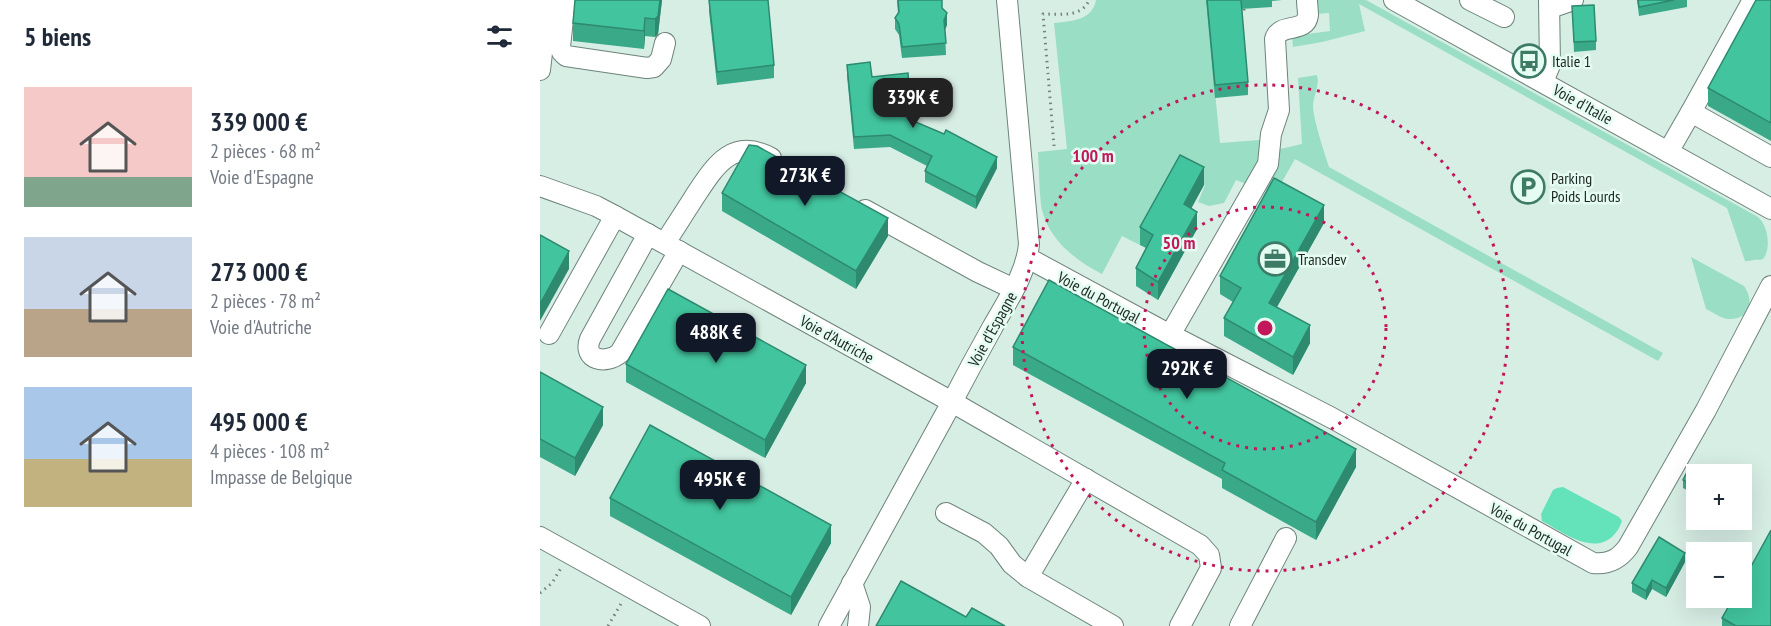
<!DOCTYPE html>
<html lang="fr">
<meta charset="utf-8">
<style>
body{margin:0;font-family:"PT Sans Narrow",sans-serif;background:#f2f2f3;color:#1f2937;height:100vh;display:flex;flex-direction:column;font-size:22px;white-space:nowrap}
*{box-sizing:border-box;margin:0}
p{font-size:20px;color:#747a83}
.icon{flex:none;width:33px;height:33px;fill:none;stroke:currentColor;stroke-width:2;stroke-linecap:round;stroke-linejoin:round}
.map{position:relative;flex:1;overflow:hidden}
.details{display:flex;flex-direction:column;background:#fff;width:540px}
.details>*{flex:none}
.tools{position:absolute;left:1146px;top:464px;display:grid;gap:12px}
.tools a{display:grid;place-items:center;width:66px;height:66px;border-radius:0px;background:#fff;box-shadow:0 6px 24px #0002;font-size:30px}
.price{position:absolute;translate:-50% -51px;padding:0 14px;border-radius:12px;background:#111827;color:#fff;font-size:20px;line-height:39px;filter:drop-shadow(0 2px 3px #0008)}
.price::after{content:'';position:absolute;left:50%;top:36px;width:18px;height:14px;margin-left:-9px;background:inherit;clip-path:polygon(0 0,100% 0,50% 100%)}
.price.current{background:#222;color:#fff}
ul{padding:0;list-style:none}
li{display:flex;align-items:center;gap:18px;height:150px;padding:0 24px}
li span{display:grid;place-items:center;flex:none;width:168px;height:120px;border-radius:0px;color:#555}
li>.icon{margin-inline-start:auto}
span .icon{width:72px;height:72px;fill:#fffc;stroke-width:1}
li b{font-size:26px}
h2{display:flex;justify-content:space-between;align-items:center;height:72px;padding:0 24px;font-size:26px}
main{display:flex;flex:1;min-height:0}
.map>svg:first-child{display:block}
.green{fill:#9adec5}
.water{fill:#64e2ba}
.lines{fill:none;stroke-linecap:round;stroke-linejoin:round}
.minor-casing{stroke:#6d837a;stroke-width:22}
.path{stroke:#73827c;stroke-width:3;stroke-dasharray:1.5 4.5;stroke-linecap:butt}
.minor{stroke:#fff;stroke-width:20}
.wall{fill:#39a988}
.shaded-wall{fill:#2e8a6f}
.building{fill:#42c59e;stroke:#2e8a6f;stroke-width:1.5}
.ring{fill:none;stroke:#c2185b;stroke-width:3;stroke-dasharray:3 6}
.labels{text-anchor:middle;stroke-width:5;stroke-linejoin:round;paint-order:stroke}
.poi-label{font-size:16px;fill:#1d2522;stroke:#e4fcf2;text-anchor:start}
.street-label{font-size:16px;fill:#1d2522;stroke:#e4fcf2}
.centre{fill:#c2185b;stroke:#e4fcf2;stroke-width:3}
.ring-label{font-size:18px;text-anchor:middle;font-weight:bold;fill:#c2185b;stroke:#e4fcf2;stroke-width:5;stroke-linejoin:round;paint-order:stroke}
</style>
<main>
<section class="details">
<h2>5 biens<svg class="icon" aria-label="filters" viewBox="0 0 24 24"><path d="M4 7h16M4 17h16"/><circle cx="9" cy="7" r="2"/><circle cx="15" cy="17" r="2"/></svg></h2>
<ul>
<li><span style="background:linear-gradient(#f6c9c9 75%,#7fa58c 0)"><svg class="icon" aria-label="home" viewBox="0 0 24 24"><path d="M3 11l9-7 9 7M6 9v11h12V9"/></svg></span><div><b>339 000 €</b><p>2 pièces · 68 m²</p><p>Voie d'Espagne</p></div></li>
<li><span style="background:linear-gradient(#c9d6e8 60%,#b9a48a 0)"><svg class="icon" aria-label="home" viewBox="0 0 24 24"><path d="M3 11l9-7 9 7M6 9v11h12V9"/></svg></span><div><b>273 000 €</b><p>2 pièces · 78 m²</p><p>Voie d'Autriche</p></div></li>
<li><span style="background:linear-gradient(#a9c7e8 60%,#c2b280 0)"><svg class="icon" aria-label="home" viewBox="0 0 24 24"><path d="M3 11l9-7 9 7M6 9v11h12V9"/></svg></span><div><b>495 000 €</b><p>4 pièces · 108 m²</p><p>Impasse de Belgique</p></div></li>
</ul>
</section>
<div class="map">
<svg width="1231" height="626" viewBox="0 0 1231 626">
<rect width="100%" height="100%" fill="#d7eee5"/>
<g class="green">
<path d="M556,0h110l14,143 40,-3 3,15 -14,30 -13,-5 -12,23 -15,3 -11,-4 7,-17 -9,-4 -56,64 -18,-9 -20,38c-28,-14 -56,-37 -61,-69 -2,-18 -2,-36 -3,-53l29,-3 -13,-126c17,-2 38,-2 42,-23z"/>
<path d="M775,0h51l392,217c10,9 13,30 6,41 -6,4 -4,0 -10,2 -3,0 -6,2 -9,1l-18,-53 -368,-204 6,27 -43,11 -29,5 -1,-11 38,-5 -1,-18 -13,1z"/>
<path d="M777,75c3,11 -4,21 -4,32 1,15 11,44 16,60l334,186 -5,8 -363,-202 -21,37 -8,-7 -2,-5 12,-34 26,-6 -4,-66z"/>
<path d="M1151,257l53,29c11,16 6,34 -16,33 -8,-1 -15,-7 -22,-10z"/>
</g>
<path class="water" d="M1023,487l56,30 3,4c-2,6 -5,11 -10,16 -21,18 -51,-6 -70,-16l-1,-7 12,-24 4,-2z"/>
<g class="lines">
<g class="minor-casing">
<g id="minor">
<polyline points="25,0 20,47 22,52 26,56 107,68 114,67 121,59 125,43"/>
<polyline points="854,0 1231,209"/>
<polyline points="930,0 964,17"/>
<polyline points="1213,0 1151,112 1231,157"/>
<polyline points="1010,8 1033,0"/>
<polyline points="0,70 8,0"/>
<polyline points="1003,82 1010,65 1009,0"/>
<polyline points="1128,152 1151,112"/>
<polyline points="0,186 56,206 75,216 412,402 660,545 669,555 671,568 640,626"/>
<polyline points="325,210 438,272 474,289"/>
<path d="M108,234l-58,105c-8,21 16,26 30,14l59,-102"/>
<path d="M125,243c10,-16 20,-31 30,-47 20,-30 37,-59 76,-38"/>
<path d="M488,258l131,71 173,89 261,145c16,2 26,-4 35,-16l78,-137 65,-124"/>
<polyline points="9,334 75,216"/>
<path d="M630,335l98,-171 3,-30 8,-24 -4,-71c5,-17 31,-5 33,-24 0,-5 -1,-10 -1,-15"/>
<polyline points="546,479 488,577 573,626"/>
<polyline points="406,513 444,533 459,546 472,564 488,577"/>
<polyline points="0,537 160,626"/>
<polyline points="312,583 320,607 318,626"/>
<path d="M289,626l123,-224c13,-25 26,-49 40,-74 15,-27 34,-53 37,-84l-22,-244"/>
<polyline points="700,626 746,538"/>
</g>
</g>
<g class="path">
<polyline points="704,9 704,14"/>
<path d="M514,146l-11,-132c16,0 39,4 46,-14"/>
<polyline points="0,593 12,583 21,568"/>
<polyline points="68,626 82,602"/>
</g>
<use href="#minor" class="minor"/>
</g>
<g class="wall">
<polygon points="35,0 122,0 118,34 115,37 105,36 104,49 33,41 33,23"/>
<polygon points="169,0 234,65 234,78 177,85 169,11"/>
<polygon points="357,0 402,0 402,8 407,25 405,30 406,55 362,58 359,35 355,29 355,18 358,14"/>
<polygon points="666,0 742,0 732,1 732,7 701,9 708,82 708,95 675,98"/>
<polygon points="1097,0 1147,0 1147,7 1099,16"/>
<polygon points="1231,0 1231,141 1168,106 1168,88"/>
<polygon points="1032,6 1056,41 1056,50 1034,52"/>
<polygon points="307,65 332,77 371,120 457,168 436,209 385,182 385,171 387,166 350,147 314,149 307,76"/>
<polygon points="664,185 651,208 657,229 618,300 596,286 596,268 606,248 600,245 600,227"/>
<polygon points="182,193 348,236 316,289 182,211"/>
<polygon points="784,223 737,307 770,343 753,375 684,336 684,318 693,302 680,294 680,276"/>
<polygon points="473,347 816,467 776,540 682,488 682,479 473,365"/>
<polygon points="86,364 266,383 225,458 86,382"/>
<polygon points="0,372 63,425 35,476 0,457"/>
<polygon points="1156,474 1156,495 1143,488 1143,480"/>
<polygon points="70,498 291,543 251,615 70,516"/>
<polygon points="1145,562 1126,597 1112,589 1106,600 1092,592 1092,583"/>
<polygon points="1182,618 1231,626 1182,626"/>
</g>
<g class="shaded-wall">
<polygon points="120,0 122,0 118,34 115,37 115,19"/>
<polygon points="407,13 407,25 404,31 404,20"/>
<polygon points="105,18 105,36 104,49 104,31"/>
<polygon points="457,157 457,168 436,209 436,197"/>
<polygon points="664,167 664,185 644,222 644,204"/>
<polygon points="784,205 784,223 729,321 729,303"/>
<polygon points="657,212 657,229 618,300 618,282"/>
<polygon points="348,218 348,236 316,289 316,271"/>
<polygon points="29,251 29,269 0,321 0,304"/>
<polygon points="770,325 770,343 753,375 753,357"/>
<polygon points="266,365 266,383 225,458 225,440"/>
<polygon points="63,407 63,425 35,476 35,458"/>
<polygon points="816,449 816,467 776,540 776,522"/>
<polygon points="291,525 291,543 251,615 251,597"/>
<polygon points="1145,553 1145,562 1126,597 1126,588"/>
<polygon points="1112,580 1112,589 1106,600 1106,591"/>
</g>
<g class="building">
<polygon points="35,0 120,0 118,16 115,19 105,18 104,31 33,23"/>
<polygon points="169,0 228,0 234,65 177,72"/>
<polygon points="358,0 402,0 402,8 407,13 404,20 406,43 362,47 359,24 355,18 359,12"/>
<polygon points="667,0 701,0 708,82 675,85"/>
<polygon points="1098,0 1134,0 1099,7"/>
<polygon points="1216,0 1231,0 1231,123 1168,88"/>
<polygon points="1054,5 1056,41 1034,42 1032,6"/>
<polygon points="330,62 332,77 368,73 371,120 404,134 406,130 457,157 436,197 385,171 392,156 350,135 314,137 307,65"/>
<polygon points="209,145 217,146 348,218 316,271 182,193"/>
<polygon points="640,155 664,167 644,204 657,212 618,282 596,268 613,235 600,227"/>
<polygon points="734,178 784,205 729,303 770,325 753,357 684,318 701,288 680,276"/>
<polygon points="0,235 29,251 0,304"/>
<polygon points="509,280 816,449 776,522 682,470 685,463 473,347"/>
<polygon points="128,289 266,365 225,440 86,364"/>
<polygon points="0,372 63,407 35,458 0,439"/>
<polygon points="110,425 291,525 251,597 70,498"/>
<polygon points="1150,466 1164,474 1156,474 1156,487 1143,480"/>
<polygon points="1231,530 1231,626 1196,626 1182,618 1194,597 1202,597 1202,583"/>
<polygon points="1119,537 1145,553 1126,588 1112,580 1106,591 1092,583"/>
<polygon points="361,581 426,617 432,608 465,626 336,626"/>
</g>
<g class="ring">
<circle cx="725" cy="328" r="121"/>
<circle cx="725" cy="328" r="243"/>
</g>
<defs>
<g id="bus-ring" transform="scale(1.725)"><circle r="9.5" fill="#e4fcf2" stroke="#3e7b66" stroke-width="1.5"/><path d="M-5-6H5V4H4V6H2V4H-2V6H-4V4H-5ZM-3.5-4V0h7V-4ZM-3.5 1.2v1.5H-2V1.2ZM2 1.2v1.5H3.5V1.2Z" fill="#3e7b66"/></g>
<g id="parking-ring" transform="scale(1.725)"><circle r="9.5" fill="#e4fcf2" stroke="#3e7b66" stroke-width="1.5"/><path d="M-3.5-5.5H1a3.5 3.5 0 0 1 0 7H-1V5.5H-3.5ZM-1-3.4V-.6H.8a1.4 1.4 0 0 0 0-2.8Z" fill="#3e7b66"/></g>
<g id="office-ring" transform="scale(1.725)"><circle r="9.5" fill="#e4fcf2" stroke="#3e7b66" stroke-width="1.5"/><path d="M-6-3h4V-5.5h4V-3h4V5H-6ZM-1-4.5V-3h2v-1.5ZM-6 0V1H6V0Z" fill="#3e7b66"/></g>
</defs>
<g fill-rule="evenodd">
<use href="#bus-ring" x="989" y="61"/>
<use href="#parking-ring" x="988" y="187"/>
<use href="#office-ring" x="735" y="259"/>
</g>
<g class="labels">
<g class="poi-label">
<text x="1012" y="67">Italie 1</text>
<text x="1011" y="184">Parking<tspan x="1011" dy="18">Poids Lourds</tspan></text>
<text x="758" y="265">Transdev</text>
</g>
<g class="street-label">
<text transform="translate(1043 104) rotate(29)" y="6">Voie d'Italie</text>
<text transform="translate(559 297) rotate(28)" y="6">Voie du Portugal</text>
<text transform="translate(452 329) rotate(-61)" y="6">Voie d'Espagne</text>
<text transform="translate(297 339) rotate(29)" y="6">Voie d'Autriche</text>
<text transform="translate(991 529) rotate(29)" y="6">Voie du Portugal</text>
</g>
</g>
<circle cx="725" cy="328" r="9" class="centre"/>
<g class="ring-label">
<text x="553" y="162">100 m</text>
<text x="639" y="249">50 m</text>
</g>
</svg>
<div class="tools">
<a>+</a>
<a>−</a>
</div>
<b class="price current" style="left:373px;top:129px">339K €</b>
<b class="price" style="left:265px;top:207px">273K €</b>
<b class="price" style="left:176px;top:364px">488K €</b>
<b class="price" style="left:647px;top:400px">292K €</b>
<b class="price" style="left:180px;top:511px">495K €</b>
</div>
</main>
